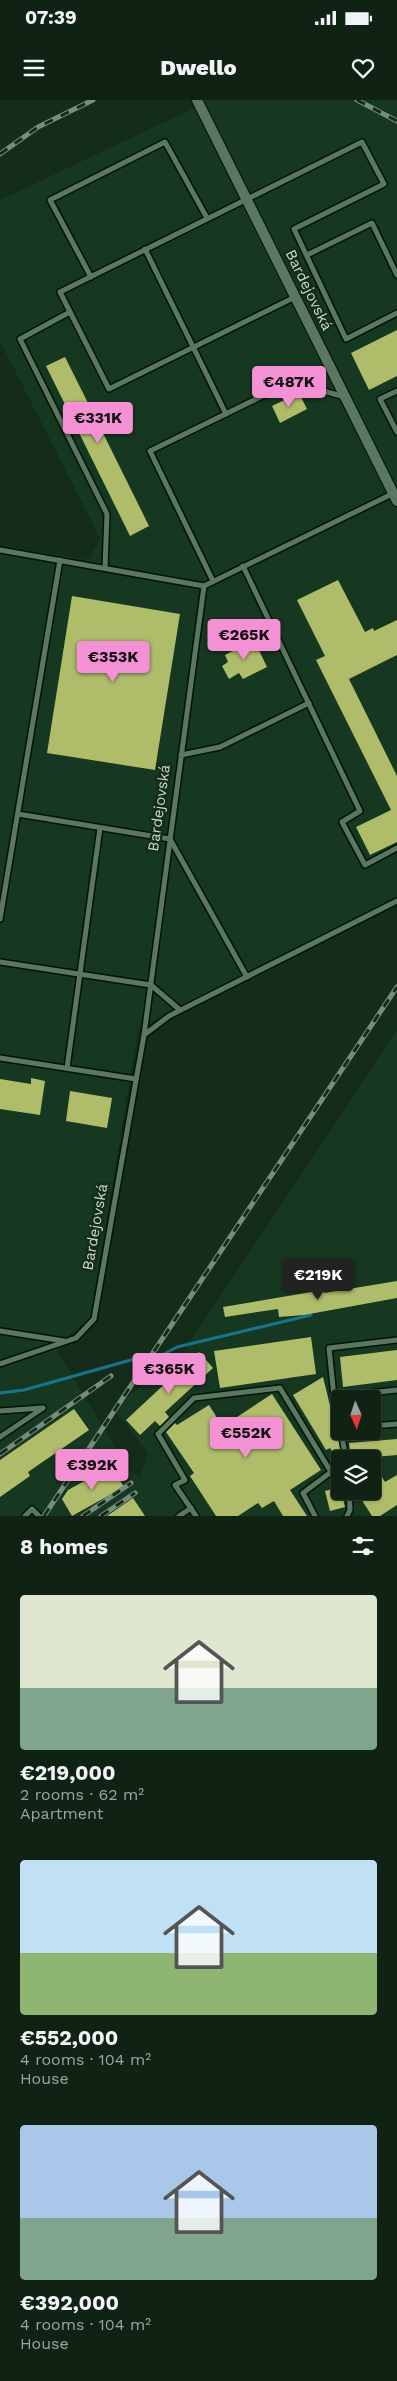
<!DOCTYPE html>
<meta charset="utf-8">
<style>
body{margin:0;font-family:"Work Sans",sans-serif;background:#1d2f22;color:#f1f3f6;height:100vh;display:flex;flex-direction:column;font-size:19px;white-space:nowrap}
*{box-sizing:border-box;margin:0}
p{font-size:16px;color:#9ba4a0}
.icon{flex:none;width:28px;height:28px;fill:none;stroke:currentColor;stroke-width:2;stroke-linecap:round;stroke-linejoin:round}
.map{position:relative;height:1416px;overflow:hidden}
.details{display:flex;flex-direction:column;background:#0f2214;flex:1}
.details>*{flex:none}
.needle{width:32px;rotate:177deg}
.fabs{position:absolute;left:331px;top:1290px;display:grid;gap:10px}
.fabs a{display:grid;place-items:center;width:50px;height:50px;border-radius:5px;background:#0f2214;box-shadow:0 1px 4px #0004,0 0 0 1px #2f3f34;font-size:25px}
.price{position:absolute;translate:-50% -42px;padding:0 11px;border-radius:5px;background:#f491d4;color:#111;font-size:16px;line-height:32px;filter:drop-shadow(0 1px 2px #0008)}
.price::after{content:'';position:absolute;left:50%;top:30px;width:15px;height:11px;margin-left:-8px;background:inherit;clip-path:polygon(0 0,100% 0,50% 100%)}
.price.active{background:#222;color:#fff}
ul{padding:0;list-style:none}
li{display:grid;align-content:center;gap:10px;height:265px;padding:0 20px}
li span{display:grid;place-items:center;height:155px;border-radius:5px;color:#555}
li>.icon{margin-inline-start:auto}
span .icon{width:90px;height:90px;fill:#fffc;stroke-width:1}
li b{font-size:21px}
h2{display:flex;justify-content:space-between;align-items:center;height:60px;padding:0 20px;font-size:21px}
.status{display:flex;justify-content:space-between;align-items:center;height:35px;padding:0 25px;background:#0f2214;direction:ltr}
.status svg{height:14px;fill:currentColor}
header{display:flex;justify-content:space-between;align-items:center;height:65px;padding:0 20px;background:#0f2214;font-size:22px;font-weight:800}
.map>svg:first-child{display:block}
.built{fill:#163720;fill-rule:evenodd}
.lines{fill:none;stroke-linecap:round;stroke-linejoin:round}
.stream{stroke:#19738a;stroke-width:3}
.building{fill:#afbd6b}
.lane-casing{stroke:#001505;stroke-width:8}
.street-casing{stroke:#001505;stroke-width:12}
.lane{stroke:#5b7761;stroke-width:5}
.street{stroke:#5b7761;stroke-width:10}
.rail-casing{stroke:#788c7d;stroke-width:5}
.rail{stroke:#142d1b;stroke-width:3;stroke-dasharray:9;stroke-linecap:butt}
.labels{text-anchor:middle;stroke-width:5;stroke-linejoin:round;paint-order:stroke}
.street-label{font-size:15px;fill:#cad9cc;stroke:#142d1b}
</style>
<div class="status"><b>07:39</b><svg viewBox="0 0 49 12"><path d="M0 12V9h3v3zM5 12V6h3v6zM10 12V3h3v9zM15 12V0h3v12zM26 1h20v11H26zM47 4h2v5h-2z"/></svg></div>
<header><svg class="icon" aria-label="menu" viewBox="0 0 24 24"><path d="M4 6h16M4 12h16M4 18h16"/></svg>Dwello<svg class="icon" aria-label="heart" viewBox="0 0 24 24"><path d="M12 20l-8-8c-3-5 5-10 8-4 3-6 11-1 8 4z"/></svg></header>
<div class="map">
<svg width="397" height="1416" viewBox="0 0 397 1416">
<rect width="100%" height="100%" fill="#142d1b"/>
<path class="built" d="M191,0h206v797l-259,132 -48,290 -23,18 -10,14 73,120 10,6 8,-24 -35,-45 67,-51 217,-327v486h-397v-971l89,15 11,-22 -100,-197v-141l194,-92zM340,1299h32v32h-32zM340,1359h32v32h-32z"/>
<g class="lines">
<g class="stream">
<polyline points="162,1255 177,1247 311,1215"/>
<polyline points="0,1293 24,1290 138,1258"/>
</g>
</g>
<g class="building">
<polygon points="397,230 397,276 369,290 351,253"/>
<polygon points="65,257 92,311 109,302 118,321 101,329 149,426 130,436 46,266"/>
<polygon points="299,293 307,309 280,323 272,306"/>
<polygon points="338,480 365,532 373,528 374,531 397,520 397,555 349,579 397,676 397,742 370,755 356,727 391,710 316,560 325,556 297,500"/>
<polygon points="72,496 180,514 155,670 47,653"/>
<polygon points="254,540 267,567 243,579 239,573 229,579 222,566 228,562 225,555"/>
<polygon points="31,978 45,981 40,1015 0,1009 0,979 31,984"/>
<polygon points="70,991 112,998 107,1028 66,1021"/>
<polygon points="397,1181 397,1198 304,1215 279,1217 278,1209 225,1217 223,1207 323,1190 324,1193"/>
<polygon points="311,1237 316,1274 220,1288 214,1251"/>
<polygon points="397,1250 397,1280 343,1287 340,1257"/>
<polygon points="199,1252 213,1268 165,1312 169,1317 160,1326 155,1321 140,1335 126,1320"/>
<polygon points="323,1277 338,1338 342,1359 340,1363 330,1348 326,1350 293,1295"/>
<polygon points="272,1294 321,1370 290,1390 307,1416 283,1416 274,1401 262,1408 258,1403 238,1416 216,1416 190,1376 194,1373 166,1332 175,1323 177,1325 209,1305 226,1332 225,1325"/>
<polygon points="74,1309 89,1330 28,1372 30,1376 0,1397 0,1360"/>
<polygon points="397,1339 397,1355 351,1359 349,1343"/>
<polygon points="372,1361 385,1382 397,1375 397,1405 380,1416 372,1416 356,1391 372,1391"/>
<polygon points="112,1366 124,1387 72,1416 62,1399 68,1390"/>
<polygon points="340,1387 345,1407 330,1411 325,1391"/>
<polygon points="133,1398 145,1416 107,1416"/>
</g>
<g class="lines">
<g class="lane-casing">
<g id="lane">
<polyline points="145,149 226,314"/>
<polyline points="307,155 372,123 397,175"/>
<polyline points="91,177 50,100 165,42 207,118"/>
<polyline points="295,197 109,289 60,192 362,42 384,84 294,129 346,239 397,213"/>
<polyline points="70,212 20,239 107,414 105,468"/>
<polyline points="397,291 380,299 397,332"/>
<polyline points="0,450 204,486 394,393"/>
<polyline points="243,466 360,711 342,722 365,765 397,748"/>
<polyline points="213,481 150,351 291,282 345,297"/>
<polyline points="181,655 220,647 309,603"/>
<polyline points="18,714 170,739 247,877"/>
<polyline points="0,819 60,460"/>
<polyline points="0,862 151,885 180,910"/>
<polyline points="144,935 204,486"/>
<polyline points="0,958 136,979"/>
<polyline points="67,968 100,728"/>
<polyline points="0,1231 64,1241"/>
<polyline points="397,1240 329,1248 334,1297 397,1290"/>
<polyline points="0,1264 76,1238 94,1219 144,935 169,916 397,801"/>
<polyline points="334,1297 340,1329"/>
<polyline points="0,1311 42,1308"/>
<polyline points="372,1326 397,1324"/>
<polyline points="341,1331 346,1359"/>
<polyline points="0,1337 43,1308"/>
<polyline points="331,1372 340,1367"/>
<polyline points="25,1416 32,1409 39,1416"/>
<polyline points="179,1416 191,1408"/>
<polyline points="196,1416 175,1385 185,1380 158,1334 194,1298 280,1288 331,1372 303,1393 315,1416"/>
<polyline points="347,1416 350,1410 349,1391"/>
</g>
</g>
<g class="street-casing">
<polyline id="street" points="197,0 397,401"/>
</g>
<use href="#lane" class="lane"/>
<use href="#street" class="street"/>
<g class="rail-casing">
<g id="rail">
<polyline points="357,0 397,21"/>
<polyline points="0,54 38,27 93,0"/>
<polyline points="0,1354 111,1276"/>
<polyline points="44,1416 397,887"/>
<polyline points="83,1416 131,1383"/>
<polyline points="101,1416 135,1393"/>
</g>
</g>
<use href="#rail" class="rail"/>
</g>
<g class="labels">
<g class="street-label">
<text transform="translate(309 190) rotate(64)" y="5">Bardejovská</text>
<text transform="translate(159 708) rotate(-82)" y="5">Bardejovská</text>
<text transform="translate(95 1127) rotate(-80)" y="5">Bardejovská</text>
</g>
</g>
</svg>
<div class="fabs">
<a><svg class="needle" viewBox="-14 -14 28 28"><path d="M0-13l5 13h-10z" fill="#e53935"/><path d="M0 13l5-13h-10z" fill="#9ba4a0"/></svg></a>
<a><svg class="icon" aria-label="layers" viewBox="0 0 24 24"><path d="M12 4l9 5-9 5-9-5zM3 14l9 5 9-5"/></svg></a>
</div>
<b class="price" style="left:289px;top:308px">€487K</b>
<b class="price" style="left:98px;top:344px">€331K</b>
<b class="price" style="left:244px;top:561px">€265K</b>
<b class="price" style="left:113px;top:583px">€353K</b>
<b class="price active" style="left:318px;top:1201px">€219K</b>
<b class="price" style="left:169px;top:1295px">€365K</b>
<b class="price" style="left:246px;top:1359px">€552K</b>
<b class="price" style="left:92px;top:1391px">€392K</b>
</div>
<section class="details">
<h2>8 homes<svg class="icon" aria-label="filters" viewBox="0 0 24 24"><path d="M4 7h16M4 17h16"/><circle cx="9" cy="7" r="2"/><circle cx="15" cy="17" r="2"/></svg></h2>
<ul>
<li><span style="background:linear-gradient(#dfe7d0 60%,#7fa58c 0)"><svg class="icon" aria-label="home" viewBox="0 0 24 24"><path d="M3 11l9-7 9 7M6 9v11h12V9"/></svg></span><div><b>€219,000</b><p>2 rooms · 62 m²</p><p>Apartment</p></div></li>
<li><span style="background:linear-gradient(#bfe0f5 60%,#8fb573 0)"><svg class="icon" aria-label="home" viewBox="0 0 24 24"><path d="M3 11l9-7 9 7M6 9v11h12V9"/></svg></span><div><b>€552,000</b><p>4 rooms · 104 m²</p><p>House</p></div></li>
<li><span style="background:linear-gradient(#a9c7e8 60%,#7fa58c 0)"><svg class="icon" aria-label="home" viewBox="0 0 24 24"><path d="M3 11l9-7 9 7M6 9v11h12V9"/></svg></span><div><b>€392,000</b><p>4 rooms · 104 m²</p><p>House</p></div></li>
</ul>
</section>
